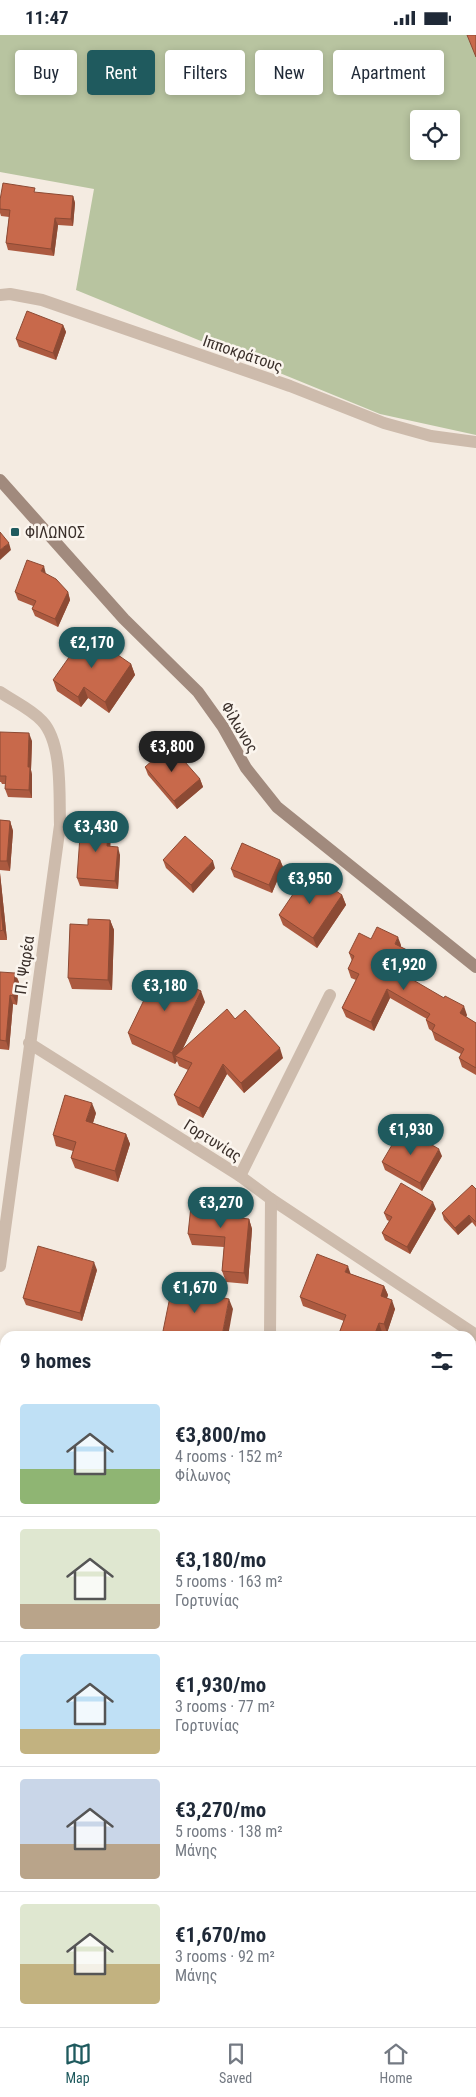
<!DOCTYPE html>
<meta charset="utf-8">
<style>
body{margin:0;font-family:"Roboto Condensed",sans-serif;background:#f2f2f3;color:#1f2937;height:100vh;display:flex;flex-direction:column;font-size:19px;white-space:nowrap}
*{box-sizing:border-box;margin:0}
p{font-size:16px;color:#747a83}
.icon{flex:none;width:28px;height:28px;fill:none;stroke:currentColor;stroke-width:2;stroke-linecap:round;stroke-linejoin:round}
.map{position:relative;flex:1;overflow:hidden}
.side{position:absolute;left:0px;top:1296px;width:476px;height:696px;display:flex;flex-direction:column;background:#fff;border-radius:15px 15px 0 0;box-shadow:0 2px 8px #0003}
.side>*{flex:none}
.guide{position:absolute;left:15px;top:15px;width:446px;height:45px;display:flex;gap:10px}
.controls{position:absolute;left:410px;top:75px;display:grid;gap:10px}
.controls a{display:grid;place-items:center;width:50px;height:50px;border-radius:5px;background:#fff;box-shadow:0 2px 8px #0003;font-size:25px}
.price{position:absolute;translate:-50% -42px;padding:0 11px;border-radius:18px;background:#1f5a5e;color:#fff;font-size:16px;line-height:32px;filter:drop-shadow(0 1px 2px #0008)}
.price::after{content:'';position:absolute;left:50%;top:30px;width:15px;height:11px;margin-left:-8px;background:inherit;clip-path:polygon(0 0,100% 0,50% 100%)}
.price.selected{background:#222;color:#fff}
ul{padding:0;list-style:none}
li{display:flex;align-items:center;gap:15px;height:125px;padding:0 20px}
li+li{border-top:1px solid #e0e1e3}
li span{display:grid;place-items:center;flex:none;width:140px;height:100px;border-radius:5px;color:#555}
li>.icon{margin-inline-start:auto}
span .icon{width:60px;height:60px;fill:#fffc;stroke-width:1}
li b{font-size:21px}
h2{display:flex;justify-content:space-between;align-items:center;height:60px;padding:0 20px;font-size:21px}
.tag{padding:0 18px;border-radius:5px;background:#fff;box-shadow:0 2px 8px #0003;font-size:18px;line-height:45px}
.tag.selected{background:#1f5a5e;color:#fff}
.status{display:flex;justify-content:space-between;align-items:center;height:35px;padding:0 25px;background:#fff;direction:ltr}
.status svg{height:14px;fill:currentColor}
.menu{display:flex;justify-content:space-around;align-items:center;height:70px;border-top:1px solid #e0e1e3;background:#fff;font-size:14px;color:#747a83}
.menu a{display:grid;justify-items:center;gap:2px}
.menu .selected{color:#1f5a5e}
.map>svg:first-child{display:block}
.green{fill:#b8c4a0;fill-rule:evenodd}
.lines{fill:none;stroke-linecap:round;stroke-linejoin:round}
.minor{stroke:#cdbbac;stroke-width:12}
.secondary{stroke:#a18a7d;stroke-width:12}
.wall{fill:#ac5a40}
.shaded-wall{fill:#8c4a34}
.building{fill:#c8694b;stroke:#8c4a34}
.poi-dot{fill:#1f5a5e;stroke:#fbf5ee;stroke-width:2}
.labels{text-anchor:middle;stroke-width:5;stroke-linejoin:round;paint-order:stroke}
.street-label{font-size:16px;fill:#3b302b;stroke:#fbf5ee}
.poi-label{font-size:16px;fill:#3b302b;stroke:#fbf5ee;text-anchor:start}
</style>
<div class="status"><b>11:47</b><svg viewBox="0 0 49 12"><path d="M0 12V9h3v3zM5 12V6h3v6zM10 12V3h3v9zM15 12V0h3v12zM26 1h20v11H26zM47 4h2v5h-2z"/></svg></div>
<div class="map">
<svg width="476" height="1992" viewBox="0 0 476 1992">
<rect width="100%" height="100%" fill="#f4ebe1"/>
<path class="green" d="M0,0h476v400l-96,-21 -304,-124 18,-101 -94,-17zM419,84h32v32h-32z"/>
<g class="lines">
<g class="minor">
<polyline points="0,260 10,259 42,265 290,351 384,388 431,401 476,407"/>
<path d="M0,657c13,9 31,17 42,29 21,22 17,75 18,104l-60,441"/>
<polyline points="29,1008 240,1141 271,1164 476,1300"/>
<polyline points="240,1141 330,960"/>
<polyline points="270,1301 271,1164"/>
<polyline points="0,1500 5,1501"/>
<polyline points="0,1709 5,1724"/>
<polyline points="471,1830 476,1824"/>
<polyline points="205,1988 206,1992"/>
<polyline points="218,1988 223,1992"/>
<polyline points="335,1992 339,1988"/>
</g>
<polyline class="secondary" points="0,445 124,584 198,657 223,692 246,733 277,772 476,932"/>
</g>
<g class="wall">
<polygon points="37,158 73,161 75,168 73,191 58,190 54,221 8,215 6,208 9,182 1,181 0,178 0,165"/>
<polygon points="63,290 66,297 56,325 19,312 16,304"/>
<polygon points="46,539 68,557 70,565 58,592 35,581 32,574 33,571 18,565 15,557"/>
<polygon points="131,629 135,640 109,678 88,663 81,672 57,656 53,645"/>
<polygon points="0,697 32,706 31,735 32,740 32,763 8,762 5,754 6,749 2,749 1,747 0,747"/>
<polygon points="145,732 200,744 203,752 177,774 148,740"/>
<polygon points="0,785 10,786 13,796 10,836 0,835"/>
<polygon points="109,789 111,797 110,811 120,820 118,854 80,851 77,843"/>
<polygon points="163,825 215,833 193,858 166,833"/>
<polygon points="280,825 283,832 272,858 234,842 231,834"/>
<polygon points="0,838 7,905 0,905"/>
<polygon points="342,860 346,870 317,913 283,890 279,880"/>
<polygon points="110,885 114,895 112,955 72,954 68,943 88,890"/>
<polygon points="371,904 401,910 401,912 407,915 410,923 402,939 467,980 466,982 476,988 476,1040 462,1032 459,1023 461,1019 435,1005 432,996 429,994 426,985 427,984 390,963 374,996 346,982 342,973 356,945 351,943 348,934 352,926 349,918"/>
<polygon points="0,937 19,947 17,970 13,969 9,1015 0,1014"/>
<polygon points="205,967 182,1015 235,984 283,1023 244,1058 227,1039 203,1083 178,1070 174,1060 188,1035 179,1031 177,1026 175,1029 132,1009 128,998"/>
<polygon points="96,1078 93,1088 126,1099 130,1109 118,1147 75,1133 71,1123 73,1116 56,1111 53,1100"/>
<polygon points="442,1121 422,1156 385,1135 382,1127"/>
<polygon points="476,1154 476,1192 472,1187 458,1200 444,1185 442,1178"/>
<polygon points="233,1165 237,1176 237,1183 249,1184 252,1194 248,1249 226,1247 222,1236 224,1212 192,1210 188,1199"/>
<polygon points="436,1174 410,1219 385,1205 382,1198 389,1186 387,1185 384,1178"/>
<polygon points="97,1235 82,1286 26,1270 23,1263"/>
<polygon points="351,1239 384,1251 388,1260 387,1263 395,1274 387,1298 382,1297 381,1301 338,1301 344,1286 303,1271 300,1262"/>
<polygon points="476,1386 476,1450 471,1451 471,1388"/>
<polygon points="5,1436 5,1482 3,1482 0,1474 0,1461"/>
<rect x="471" y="1489" width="5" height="66"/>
<polygon points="0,1520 5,1520 5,1569 3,1565 4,1558 0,1558"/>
<polygon points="476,1875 476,1913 471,1908 471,1880"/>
<polygon points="0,1932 5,1988 54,1988 50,1992 2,1992 0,1990"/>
</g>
<g class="shaded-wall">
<polygon points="73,161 75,168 73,191 71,184"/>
<polygon points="55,183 58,190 54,221 51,214"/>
<polygon points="63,290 66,297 56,325 53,318"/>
<polygon points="9,508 11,515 0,525 0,515"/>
<polygon points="44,531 46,539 41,536"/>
<polygon points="68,557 70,565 58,592 55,584"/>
<polygon points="131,629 135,640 109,678 105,667"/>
<polygon points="84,652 88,663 81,672 78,662"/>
<polygon points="29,698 32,706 31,735 32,740 32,763 29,755 28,732"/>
<polygon points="200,744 203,752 177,774 174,766"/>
<polygon points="10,786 13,796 10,836 7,826"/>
<polygon points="109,789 111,797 110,819 107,811"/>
<polygon points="118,812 120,820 118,854 115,846"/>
<polygon points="280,825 283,832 272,858 269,850"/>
<polygon points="213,826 215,833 193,858 191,850"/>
<polygon points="0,838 7,905 3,895 0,864"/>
<polygon points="342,860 346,870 317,913 313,903"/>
<polygon points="110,885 114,895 112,955 108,945"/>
<polygon points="398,902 401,910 398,918 395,909"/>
<polygon points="407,915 410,923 400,944 396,935"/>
<polygon points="15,938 19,947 17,970 13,961"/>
<polygon points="387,954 390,963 374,996 371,987"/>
<polygon points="201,956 205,967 179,1022 175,1021 177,1026 175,1029 172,1018"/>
<polygon points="10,960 13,969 9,1015 6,1006"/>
<polygon points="464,971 467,980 463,987 460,978"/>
<polygon points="280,1013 283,1023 244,1058 241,1048"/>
<polygon points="223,1029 227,1039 203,1083 199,1073"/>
<polygon points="92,1068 96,1078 90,1097 86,1086"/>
<polygon points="126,1099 130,1109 118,1147 115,1136"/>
<polygon points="439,1114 442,1121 422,1156 420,1148"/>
<polygon points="233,1165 237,1176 236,1193 232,1182"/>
<polygon points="433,1167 436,1174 410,1219 407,1212"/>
<polygon points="469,1180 472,1187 458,1200 455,1193"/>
<polygon points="249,1184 252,1194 248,1249 244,1238"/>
<polygon points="94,1227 97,1235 82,1286 80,1278"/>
<polygon points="348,1231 351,1240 345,1237"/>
<polygon points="384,1251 388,1260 384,1270 381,1261"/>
<polygon points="229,1264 233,1274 228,1301 222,1301"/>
<polygon points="392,1265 395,1274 387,1298 384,1289"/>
<polygon points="379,1288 382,1297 381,1301 374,1301"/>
<polygon points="476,1348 476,1360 474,1364 471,1356"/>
<polygon points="474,1524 476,1530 476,1552 473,1545"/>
<polygon points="476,1757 476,1769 471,1774 471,1762"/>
<polygon points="44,1988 54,1988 50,1992 40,1992"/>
<polygon points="273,1988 280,1988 275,1992"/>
</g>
<g class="building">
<polygon points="467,0 476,0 476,22"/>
<polygon points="3,148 35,153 34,157 73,161 71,184 55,183 51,214 6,208 10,175 0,174 0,165"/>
<polygon points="27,276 63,290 53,318 16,304"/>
<polygon points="0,497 9,508 0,515"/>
<polygon points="27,525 44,531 41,536 56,544 68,557 55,584 32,574 36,566 15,557"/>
<polygon points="86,598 131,629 105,667 84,652 78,662 53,645"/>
<polygon points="0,697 29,698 28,732 30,732 29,755 5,754 6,741 0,741"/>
<polygon points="170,710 200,744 174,766 145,732"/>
<polygon points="0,785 10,786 7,826 0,826"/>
<polygon points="81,787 109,789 107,811 118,812 115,846 77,843"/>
<polygon points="185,801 213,826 191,850 163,825"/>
<polygon points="242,808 280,825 269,850 231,834"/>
<polygon points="308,837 342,860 313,903 279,880"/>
<polygon points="0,864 3,895 0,896"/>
<polygon points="88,884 110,885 108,945 68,943 70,889 88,890"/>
<polygon points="377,892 398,902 395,909 407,915 396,935 444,963 445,961 464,971 460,978 476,988 476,1033 459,1023 464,1014 432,996 435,990 426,985 430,979 387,954 371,987 342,973 359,939 348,934 354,921 349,918 359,898 371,904"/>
<polygon points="158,936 201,956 172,1018 128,998"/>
<polygon points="0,937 15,938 13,961 10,960 6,1006 0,1005"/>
<polygon points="227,974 235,984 245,975 280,1013 241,1048 223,1029 199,1073 174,1060 192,1028 175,1021"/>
<polygon points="65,1060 92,1068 86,1086 126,1099 115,1136 71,1123 76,1107 53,1100"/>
<polygon points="402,1093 439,1114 420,1148 382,1127"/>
<polygon points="401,1148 433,1167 407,1212 382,1198 392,1182 384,1178"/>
<polygon points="472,1150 476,1154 476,1187 469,1180 455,1193 442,1178"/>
<polygon points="192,1162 233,1165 232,1182 249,1184 244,1238 222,1236 225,1202 188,1199"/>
<polygon points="38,1211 94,1227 80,1278 23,1263"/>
<polygon points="317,1219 348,1231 345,1237 384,1251 381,1261 392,1265 384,1289 379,1288 374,1301 338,1301 346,1280 300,1262"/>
<polygon points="172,1252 229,1264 222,1301 162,1301"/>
<polygon points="471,1320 476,1323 476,1348 471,1356"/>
<polygon points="476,1386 476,1441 471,1443 471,1423 474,1423 475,1417 471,1416 471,1388"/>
<polygon points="1,1436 5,1436 5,1473 0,1473"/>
<polygon points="471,1489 476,1489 476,1524 474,1524 473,1545 471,1544"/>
<polygon points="0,1520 5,1520 5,1565 3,1565 4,1551 0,1551"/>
<polygon points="471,1641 476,1641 476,1757 471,1762 471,1728 475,1724 471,1724"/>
<polygon points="476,1875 476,1906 471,1901 471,1880"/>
<polygon points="5,1927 5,1988 44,1988 40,1992 6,1992 0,1985 0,1932"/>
</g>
<rect class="poi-dot" x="10" y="492" width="10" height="10" rx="2.5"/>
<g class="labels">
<g class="street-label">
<text transform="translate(243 318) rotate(19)" y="6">Ιπποκράτους</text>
<text transform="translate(240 692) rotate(59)" y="6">Φίλωνος</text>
<text transform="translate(24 930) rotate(-82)" y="6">Π. Ψαρέα</text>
<text transform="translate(213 1105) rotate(32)" y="6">Γορτυνίας</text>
</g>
<g class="poi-label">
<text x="25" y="503">ΦΙΛΩΝΟΣ</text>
</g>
</g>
</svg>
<div class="controls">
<a><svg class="icon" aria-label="locate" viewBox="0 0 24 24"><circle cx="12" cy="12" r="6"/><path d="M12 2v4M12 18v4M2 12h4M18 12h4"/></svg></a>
</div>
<b class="price" style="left:92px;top:634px">€2,170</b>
<b class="price selected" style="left:172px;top:738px">€3,800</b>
<b class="price" style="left:96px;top:818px">€3,430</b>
<b class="price" style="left:310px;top:870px">€3,950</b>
<b class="price" style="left:404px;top:956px">€1,920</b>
<b class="price" style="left:165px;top:977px">€3,180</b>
<b class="price" style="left:411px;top:1121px">€1,930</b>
<b class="price" style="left:221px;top:1194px">€3,270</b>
<b class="price" style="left:195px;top:1279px">€1,670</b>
<div class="guide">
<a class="tag">Buy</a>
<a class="tag selected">Rent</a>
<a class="tag">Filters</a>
<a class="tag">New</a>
<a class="tag">Apartment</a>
</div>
<section class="side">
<h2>9 homes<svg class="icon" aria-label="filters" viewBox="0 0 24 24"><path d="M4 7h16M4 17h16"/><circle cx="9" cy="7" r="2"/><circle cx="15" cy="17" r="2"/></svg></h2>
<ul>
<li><span style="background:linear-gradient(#bfe0f5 65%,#8fb573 0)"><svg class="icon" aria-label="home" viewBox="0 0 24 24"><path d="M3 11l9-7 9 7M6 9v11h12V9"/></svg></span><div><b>€3,800/mo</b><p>4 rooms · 152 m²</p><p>Φίλωνος</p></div></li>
<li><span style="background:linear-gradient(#dfe7d0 75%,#b9a48a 0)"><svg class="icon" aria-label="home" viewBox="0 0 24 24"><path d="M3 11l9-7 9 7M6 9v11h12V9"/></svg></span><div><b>€3,180/mo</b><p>5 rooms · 163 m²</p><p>Γορτυνίας</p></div></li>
<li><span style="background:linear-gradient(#bfe0f5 75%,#c2b280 0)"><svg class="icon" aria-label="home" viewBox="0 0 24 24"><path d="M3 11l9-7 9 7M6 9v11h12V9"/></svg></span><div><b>€1,930/mo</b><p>3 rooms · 77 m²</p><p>Γορτυνίας</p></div></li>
<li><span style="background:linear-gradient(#c9d6e8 65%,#b9a48a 0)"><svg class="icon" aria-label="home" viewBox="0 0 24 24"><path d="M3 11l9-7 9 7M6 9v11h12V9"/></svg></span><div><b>€3,270/mo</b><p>5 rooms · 138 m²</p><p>Μάνης</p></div></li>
<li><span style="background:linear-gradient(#dfe7d0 60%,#c2b280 0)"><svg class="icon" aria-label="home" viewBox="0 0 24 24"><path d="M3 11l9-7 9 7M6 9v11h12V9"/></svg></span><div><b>€1,670/mo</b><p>3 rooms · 92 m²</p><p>Μάνης</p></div></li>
</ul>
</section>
</div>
<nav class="menu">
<a class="selected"><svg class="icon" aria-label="map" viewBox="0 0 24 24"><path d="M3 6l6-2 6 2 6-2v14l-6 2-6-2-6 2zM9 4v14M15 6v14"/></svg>Map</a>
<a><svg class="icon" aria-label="saved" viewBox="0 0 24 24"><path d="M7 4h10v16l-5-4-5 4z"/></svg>Saved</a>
<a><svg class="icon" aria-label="home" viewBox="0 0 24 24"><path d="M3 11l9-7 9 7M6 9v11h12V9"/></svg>Home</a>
</nav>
